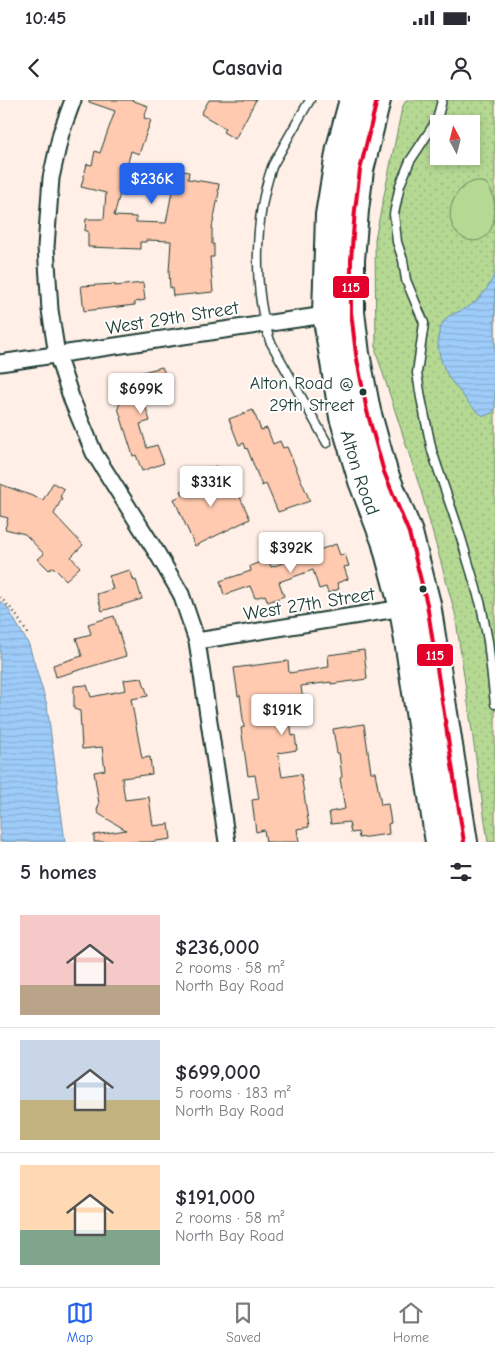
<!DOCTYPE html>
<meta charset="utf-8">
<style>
body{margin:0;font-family:"Comic Neue",sans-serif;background:#f2f2f3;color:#2b2b33;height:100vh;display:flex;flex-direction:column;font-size:19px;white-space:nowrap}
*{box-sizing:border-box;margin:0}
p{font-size:16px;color:#7c7c81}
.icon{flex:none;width:28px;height:28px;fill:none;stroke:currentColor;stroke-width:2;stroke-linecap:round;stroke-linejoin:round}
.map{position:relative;height:742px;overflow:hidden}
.panel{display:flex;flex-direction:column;background:#fff;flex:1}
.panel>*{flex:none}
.needle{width:32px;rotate:353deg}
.fabs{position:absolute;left:430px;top:15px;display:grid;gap:10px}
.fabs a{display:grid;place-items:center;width:50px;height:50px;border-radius:0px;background:#fff;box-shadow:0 2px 8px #0003;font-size:25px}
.price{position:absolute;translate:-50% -42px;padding:0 11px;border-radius:5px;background:#fff;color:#222;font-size:16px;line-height:32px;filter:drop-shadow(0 1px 2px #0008)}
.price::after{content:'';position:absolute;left:50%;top:30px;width:15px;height:11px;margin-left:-8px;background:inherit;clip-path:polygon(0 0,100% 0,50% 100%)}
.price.selected{background:#2563eb;color:#fff}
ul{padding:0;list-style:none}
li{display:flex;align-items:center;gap:15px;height:125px;padding:0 20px}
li+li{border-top:1px solid #e1e1e2}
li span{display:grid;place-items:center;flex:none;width:140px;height:100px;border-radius:0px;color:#555}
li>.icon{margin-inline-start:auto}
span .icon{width:60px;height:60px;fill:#fffc;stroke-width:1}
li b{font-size:21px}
h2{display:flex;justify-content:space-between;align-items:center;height:60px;padding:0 20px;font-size:21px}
.status{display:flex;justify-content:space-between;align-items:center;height:35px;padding:0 25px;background:#fff;direction:ltr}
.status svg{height:14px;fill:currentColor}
header{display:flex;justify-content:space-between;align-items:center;height:65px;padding:0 20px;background:#fff;font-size:22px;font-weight:600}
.dock{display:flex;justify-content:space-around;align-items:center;height:70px;border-top:1px solid #e1e1e2;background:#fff;font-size:14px;color:#7c7c81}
.dock a{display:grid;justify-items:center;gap:2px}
.dock .selected{color:#2563eb}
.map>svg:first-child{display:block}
.green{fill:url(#green-dots);stroke:#6a8a64;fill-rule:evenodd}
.pitch{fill:#b5d893;stroke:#6a8a64}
.water{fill:url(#water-rules);stroke:#6b93aa}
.building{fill:#ffcab0;stroke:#1f3d34}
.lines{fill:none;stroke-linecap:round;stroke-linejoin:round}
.lane-casing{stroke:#1f3d34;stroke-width:11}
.street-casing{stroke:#1f3d34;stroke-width:19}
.highway-casing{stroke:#1f3d34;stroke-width:30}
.path{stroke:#1f3d34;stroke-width:2.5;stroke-dasharray:1 4;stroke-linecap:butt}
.lane{stroke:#fff;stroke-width:8}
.street{stroke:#fff;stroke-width:15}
.highway{stroke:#fff;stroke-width:26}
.bus-1-casing{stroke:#fff;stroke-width:8}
.bus-1{stroke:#e4002b;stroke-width:4}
.bus-dot{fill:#1f3d34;stroke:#fff;stroke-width:2}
.labels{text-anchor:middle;stroke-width:4;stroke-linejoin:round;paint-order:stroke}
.bus-label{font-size:18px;fill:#1f3d34;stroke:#fff;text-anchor:end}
.street-label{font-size:19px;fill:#1f3d34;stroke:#fff}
.line-badge{stroke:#fff;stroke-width:2}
.badge-label{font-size:14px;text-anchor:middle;font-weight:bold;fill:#fff}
</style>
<div class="status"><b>10:45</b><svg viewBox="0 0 49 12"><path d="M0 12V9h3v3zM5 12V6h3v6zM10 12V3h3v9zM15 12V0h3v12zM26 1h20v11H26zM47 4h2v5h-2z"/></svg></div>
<header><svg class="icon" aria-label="back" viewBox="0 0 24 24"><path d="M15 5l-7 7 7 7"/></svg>Casavia<svg class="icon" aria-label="person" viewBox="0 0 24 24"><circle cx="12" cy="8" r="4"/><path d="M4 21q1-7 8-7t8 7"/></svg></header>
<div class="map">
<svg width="495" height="742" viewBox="0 0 495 742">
<defs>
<pattern id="green-dots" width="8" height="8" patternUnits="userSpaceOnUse" patternTransform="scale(1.25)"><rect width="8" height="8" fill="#b5d893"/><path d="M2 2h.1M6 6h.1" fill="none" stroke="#9bba7f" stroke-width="1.8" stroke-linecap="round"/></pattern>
<pattern id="water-rules" width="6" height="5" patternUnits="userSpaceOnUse" patternTransform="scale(1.25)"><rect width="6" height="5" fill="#9eccf9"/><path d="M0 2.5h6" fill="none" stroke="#88b0d6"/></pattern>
</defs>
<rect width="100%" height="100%" fill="#ffefe7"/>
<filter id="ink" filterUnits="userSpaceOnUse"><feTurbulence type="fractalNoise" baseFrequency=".02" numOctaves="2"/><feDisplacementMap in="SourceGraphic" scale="10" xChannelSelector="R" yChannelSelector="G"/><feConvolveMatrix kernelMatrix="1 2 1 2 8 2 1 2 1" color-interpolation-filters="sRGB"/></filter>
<g filter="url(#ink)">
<path class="green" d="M406,0h89v742h-7l-33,-229 -34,-122 -45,-139 -1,-113 27,-131zM439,24h32v32h-32z"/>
<path class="pitch" d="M475,81l11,2c9,11 9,22 8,36 -7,41 -56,18 -41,-18 5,-11 11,-16 22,-20z"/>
<g class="water">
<path d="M495,173v136l-3,4 -8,3c-12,-6 -22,-22 -31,-33 -13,-16 -24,-51 -4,-67 5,-3 12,-5 17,-8 13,-6 24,-22 29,-35z"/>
<polygon points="0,501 7,507 29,545 47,605 65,742 0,742"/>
</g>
<g class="building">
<polygon points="89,0 131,0 148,6 144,18 151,20 139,54 131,51 114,116 136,117 136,122 166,123 176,70 189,72 188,79 219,84 218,91 219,92 212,128 212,144 214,144 214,157 210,157 213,192 173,196 172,188 170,188 169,172 171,141 146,140 146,142 140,142 140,149 88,147 88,131 85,131 86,119 104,119 106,93 81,87 87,64 92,65 95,51 100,53 115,11 89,2"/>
<polygon points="209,0 256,0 235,39 223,32 225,28 201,14"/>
<polygon points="143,183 145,200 135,202 135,205 84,211 81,186 115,184 115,186"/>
<polygon points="162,267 169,283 156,288 158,295 144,302 150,321 140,324 147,348 157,345 164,363 142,371 136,355 133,356 118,308 120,303 118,297 123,295 120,290 141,280 139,273"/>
<polygon points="253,310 261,330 267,328 273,344 280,341 283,348 287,347 310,401 278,412 266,384 262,386 247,348 246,349 244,343 239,345 229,319"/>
<polygon points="216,366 225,390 235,386 250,419 195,446 174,399 183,395 181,391 208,381 204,371"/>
<polygon points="53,383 64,389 60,397 62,398 54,414 83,445 71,457 80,467 66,480 53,467 49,470 38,459 44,454 25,434 5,429 8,418 0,416 0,384 43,400"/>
<polygon points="336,444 340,455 345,454 349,466 344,467 348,479 337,483 339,489 328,493 326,487 319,489 313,470 279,482 284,496 268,502 265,495 255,498 250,486 224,495 220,481 251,471 250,466 268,459 271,467 274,466"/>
<polygon points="130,470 134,481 136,480 142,499 102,511 97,494 113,489 109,476"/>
<polygon points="114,516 126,556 56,577 53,565 82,556 76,538 91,534 88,524"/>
<polygon points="364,550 367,579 331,584 331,582 301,586 304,610 289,612 292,636 295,635 297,650 278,653 282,677 301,674 309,727 297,729 299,742 266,742 264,730 256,732 252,700 259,699 255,675 248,676 241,628 244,627 240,595 238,596 234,568 288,561 289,573 329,567 328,555"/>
<polygon points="142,578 148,596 131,599 142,658 150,657 152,674 122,678 125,700 149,697 153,726 169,724 171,739 150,742 94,742 94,735 126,730 99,714 97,710 99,704 94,672 105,670 102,647 82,649 80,611 74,609 74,586 87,585 91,597 126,590 124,580"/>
<polygon points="364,624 371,672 375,672 381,705 388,704 391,723 388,724 389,734 359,738 358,732 351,733 349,722 331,724 329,712 345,709 340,678 342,677 339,653 337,653 333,629"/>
</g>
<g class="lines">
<g class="lane-casing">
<g id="lane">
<path d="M310,0c-9,15 -18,31 -27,47 -3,6 -8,13 -11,20 -18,52 -19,122 -2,174l57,102"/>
<polyline points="442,0 437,20 410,61 400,85 394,114 397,142 403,160 406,180 424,223 417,273 421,298 432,351 458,428 481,505 488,541 495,604"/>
</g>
</g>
<g class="street-casing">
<g id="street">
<polyline points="73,0 61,33 51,78 46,147 50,210 57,255 72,300 94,353 157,453 181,494 197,541 227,742"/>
<polyline points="0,263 332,214"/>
<polyline points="197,541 409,507"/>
</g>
</g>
<g class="highway-casing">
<g id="highway">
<path id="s1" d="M353,0l-13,48 -11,67 -3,99 17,103 19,64 23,60 18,67 36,234"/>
<polyline points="377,0 360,70 355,110 351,160 351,212 356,254 367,311 384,372 409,433 427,504 464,742"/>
</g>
</g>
<polyline class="path" points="0,497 15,513 29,536"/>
<use href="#lane" class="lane"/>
<use href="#street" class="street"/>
<use href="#highway" class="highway"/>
<g class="bus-1-casing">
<polyline id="bus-1" points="377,0 360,70 355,110 351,160 351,212 356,254 367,311 384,372 409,433 427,504 464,742"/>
</g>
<use href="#bus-1" class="bus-1"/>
</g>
</g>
<g class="bus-dot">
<circle cx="363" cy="292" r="4.5"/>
<circle cx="423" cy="489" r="4.5"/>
</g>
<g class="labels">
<g class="bus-label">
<text x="354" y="289">Alton Road @<tspan x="354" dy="22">29th Street</tspan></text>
</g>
<g class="street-label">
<text transform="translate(172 217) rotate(-9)" y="7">West 29th Street</text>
<text dy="7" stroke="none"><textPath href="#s1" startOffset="379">Alton Road</textPath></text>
<text transform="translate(309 503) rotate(-9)" y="7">West 27th Street</text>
</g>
</g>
<g class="line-badge">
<rect x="332" y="175" width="38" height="24" rx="5" fill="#e4002b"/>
<rect x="416" y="543" width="38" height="24" rx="5" fill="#e4002b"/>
</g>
<g class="badge-label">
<text x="351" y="192">115</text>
<text x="435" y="560">115</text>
</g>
</svg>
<div class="fabs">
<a><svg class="needle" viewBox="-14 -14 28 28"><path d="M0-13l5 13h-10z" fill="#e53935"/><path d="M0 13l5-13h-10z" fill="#7c7c81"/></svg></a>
</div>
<b class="price selected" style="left:152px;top:105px">$236K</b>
<b class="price" style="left:141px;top:315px">$699K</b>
<b class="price" style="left:211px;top:408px">$331K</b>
<b class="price" style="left:291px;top:474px">$392K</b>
<b class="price" style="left:282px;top:636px">$191K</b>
</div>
<section class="panel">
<h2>5 homes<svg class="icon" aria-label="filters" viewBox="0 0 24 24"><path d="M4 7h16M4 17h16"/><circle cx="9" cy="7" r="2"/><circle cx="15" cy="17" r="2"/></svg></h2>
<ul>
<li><span style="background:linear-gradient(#f6c9c9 70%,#b9a48a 0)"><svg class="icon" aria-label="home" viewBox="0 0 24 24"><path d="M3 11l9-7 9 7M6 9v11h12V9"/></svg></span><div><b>$236,000</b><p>2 rooms · 58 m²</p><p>North Bay Road</p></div></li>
<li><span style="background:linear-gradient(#c9d6e8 60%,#c2b280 0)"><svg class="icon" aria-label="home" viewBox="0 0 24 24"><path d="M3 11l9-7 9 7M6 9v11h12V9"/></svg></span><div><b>$699,000</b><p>5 rooms · 183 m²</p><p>North Bay Road</p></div></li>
<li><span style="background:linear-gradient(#ffd9b3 65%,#7fa58c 0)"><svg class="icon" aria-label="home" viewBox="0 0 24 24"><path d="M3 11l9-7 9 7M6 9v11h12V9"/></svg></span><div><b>$191,000</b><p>2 rooms · 58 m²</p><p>North Bay Road</p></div></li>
</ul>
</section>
<nav class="dock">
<a class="selected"><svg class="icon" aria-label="map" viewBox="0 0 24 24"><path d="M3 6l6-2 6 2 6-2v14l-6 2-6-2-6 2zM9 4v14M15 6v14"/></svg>Map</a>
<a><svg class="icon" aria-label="saved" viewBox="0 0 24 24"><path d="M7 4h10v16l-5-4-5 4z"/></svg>Saved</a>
<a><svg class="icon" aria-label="home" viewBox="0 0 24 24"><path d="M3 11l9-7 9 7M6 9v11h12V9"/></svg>Home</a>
</nav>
